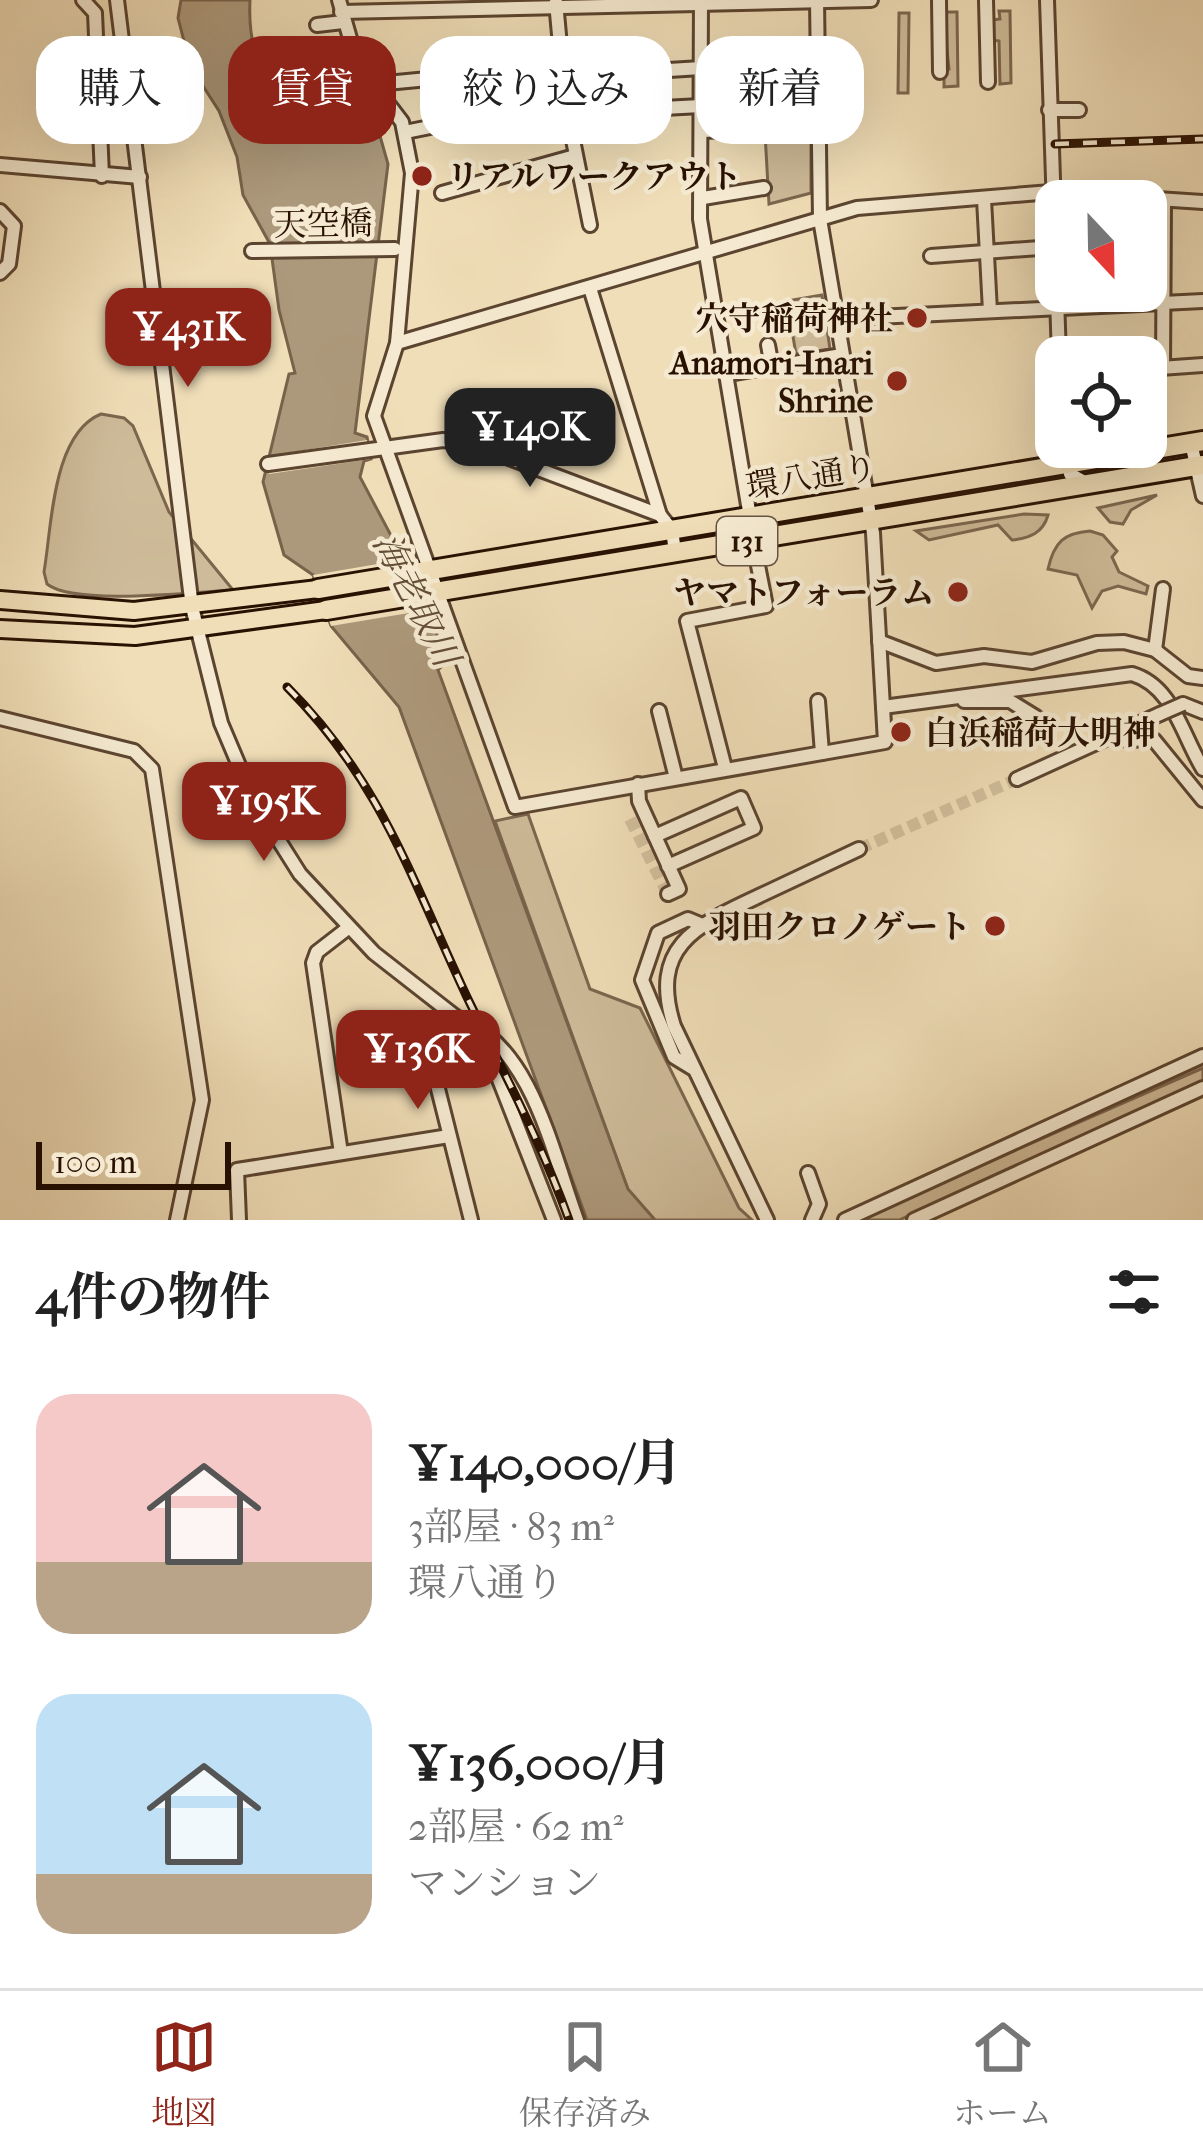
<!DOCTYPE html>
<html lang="ja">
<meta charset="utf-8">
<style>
body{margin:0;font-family:"IM FELL French Canon","Noto Serif JP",serif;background:#f6f6f6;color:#222;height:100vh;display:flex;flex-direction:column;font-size:45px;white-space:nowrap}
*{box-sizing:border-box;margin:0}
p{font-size:39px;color:#767676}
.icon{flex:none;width:66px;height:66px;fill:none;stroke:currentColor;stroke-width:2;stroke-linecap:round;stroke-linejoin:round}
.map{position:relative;height:1220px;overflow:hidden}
.details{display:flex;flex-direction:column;background:#fff;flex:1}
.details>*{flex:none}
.banner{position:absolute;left:36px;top:36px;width:1131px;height:108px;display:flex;gap:24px}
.needle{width:78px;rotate:158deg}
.tools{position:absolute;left:1035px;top:180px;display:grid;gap:24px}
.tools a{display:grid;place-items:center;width:132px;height:132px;border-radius:24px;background:#fff;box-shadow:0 12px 48px #0002;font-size:60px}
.scale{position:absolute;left:36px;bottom:30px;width:195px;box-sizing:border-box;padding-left:12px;border:6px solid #291102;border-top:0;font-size:33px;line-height:42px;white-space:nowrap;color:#291102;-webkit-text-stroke:9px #f5ead1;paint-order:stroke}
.price{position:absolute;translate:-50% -102px;padding:0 27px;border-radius:24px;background:#8f2418;color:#fff;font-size:39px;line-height:78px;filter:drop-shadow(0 3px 6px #0008)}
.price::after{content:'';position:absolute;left:50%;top:72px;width:36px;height:27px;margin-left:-18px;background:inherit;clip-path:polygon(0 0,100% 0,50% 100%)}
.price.selected{background:#222;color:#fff}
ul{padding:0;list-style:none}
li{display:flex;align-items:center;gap:36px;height:300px;padding:0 36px}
li span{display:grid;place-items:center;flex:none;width:336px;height:240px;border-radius:36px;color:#555}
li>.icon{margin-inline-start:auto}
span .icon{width:144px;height:144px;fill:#fffc;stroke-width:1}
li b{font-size:51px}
h2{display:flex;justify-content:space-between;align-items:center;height:144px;padding:0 36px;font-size:51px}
.tag{padding:0 42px;border-radius:36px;background:#fff;box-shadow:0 12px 48px #0002;font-size:42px;line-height:108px}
.tag.selected{background:#8f2418;color:#fff}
.menu{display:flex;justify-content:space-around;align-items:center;height:168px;border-top:3px solid #e0e0e0;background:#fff;font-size:33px;color:#767676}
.menu a{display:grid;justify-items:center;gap:6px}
.menu .selected{color:#8f2418}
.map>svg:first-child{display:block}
.green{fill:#cebb99;stroke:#7c664e;stroke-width:3}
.water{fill:#ac987a;stroke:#78624a;stroke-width:3}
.pier{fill:#f0deb8}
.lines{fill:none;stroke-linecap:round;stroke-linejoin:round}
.minor-tunnel{stroke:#d2bf9d;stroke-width:12;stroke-dasharray:12 6;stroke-linecap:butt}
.minor-casing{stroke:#5b4430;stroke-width:18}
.major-casing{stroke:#291102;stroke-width:22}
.highway-casing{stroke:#291102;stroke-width:24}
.minor{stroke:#f5ead1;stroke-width:12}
.major{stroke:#f0deb8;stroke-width:16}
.highway{stroke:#f0deb8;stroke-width:18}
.rail-casing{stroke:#291102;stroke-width:9}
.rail{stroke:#f5ead1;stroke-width:4.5;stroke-dasharray:14;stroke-linecap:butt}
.minor-bridge-casing{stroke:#5b4430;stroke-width:18;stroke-linecap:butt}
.minor-bridge{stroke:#f5ead1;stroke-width:12}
.poi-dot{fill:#8f2418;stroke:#f5ead1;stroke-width:4.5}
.labels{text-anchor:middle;stroke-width:9;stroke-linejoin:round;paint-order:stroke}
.shield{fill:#f5ead1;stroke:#665240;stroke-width:3}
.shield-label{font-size:30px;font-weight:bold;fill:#291102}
.poi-label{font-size:33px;font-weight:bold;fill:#291102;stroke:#f5ead1;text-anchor:end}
.street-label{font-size:33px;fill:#291102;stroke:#f5ead1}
.water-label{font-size:36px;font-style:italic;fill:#644e38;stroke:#f5ead1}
</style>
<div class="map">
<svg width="1203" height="1220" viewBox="0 0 1203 1220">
<rect width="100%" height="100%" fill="#f0deb8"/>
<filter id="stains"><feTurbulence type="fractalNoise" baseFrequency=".00167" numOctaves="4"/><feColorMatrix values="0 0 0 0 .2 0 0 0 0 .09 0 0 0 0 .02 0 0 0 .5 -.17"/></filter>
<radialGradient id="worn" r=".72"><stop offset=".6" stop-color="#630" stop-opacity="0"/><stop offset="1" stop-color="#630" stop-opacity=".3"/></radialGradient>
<g class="green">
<polygon points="999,11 1010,11 1011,83 1000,84 999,41 992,40 992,20 1000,19"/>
<polygon points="943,12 957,12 958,86 944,87 944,70 949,69"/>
<polygon points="899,13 909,13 908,93 898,93"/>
<polygon points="791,89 790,98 711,98 711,91"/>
<polygon points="811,132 811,193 769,204 765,133"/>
<polygon points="822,295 830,349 796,354 787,301"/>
<path d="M101,414l23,4 9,8 36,86 64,78c-38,2 -159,16 -186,-6l-3,-12c8,-46 8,-138 57,-158z"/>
<polygon points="1157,495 1131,510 1123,524 1110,522 1098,508"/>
<path d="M1024,514l24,1c-5,18 -18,23 -36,25l-14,-15 -69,15 -13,-9z"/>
<path d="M1090,531l13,4 14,16 -5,6 7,15 29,14 -2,8 -28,-8 -16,5 -10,17 -15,-33 -29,-6c6,-27 16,-36 42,-38z"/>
<polygon points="656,541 659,544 447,577"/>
<polygon points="528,814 590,989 640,1008 739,1208 752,1220 655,1220 628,1190 495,821"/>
<polygon points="1203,1068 1203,1083 899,1220 856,1220"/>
</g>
<path class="water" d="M181,0h69c-2,41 7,92 57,99 17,3 31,0 48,5l25,32 8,28 -33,269 12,4 4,22 -7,2 -4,16 71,134 13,53 -6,6 190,519 27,31h-68l-188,-513 -68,-81 -18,-51 -29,-20 -21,-73 26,-108 6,-1 -16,-63 -9,-66 -27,-49 -6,-38 -18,-46 -41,-64 6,-6 -6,-23z"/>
<g class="pier">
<polygon points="367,440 371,459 269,474 268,456"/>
<polygon points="413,558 433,609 331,626 313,575"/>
</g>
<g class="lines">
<g class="minor-tunnel">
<polyline points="630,819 668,894"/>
<polyline points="859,849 1017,779"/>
</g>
<g class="minor-casing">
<g id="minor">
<polyline points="83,0 95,13 102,176"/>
<polyline points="117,0 192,607 221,723 254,801 300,874 374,953 456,1017 489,1054 554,1220"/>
<polyline points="339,0 357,63 402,122 412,173 397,343 374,416 515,807 885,742 873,533 820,219 817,0"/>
<polyline points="701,0 700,219 750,517"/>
<polyline points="939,0 940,72"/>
<polyline points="986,0 988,82"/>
<polyline points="1047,0 1059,357"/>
<polyline points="556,2 565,100 590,225"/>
<polyline points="341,12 871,0"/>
<polyline points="317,25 343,22"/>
<polyline points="653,71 701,68"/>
<polyline points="376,84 563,66"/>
<polyline points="1049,110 1079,110"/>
<polyline points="568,113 701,106"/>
<polyline points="702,131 818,127"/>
<polyline points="405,132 565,100"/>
<polyline points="0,165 140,177"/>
<polyline points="442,193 575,156"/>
<polyline points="703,198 764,188"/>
<polyline points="984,199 990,311"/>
<polyline points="0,211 14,226 9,264 0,273"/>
<polyline points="252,251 395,249"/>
<polyline points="931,256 1053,247"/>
<polyline points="590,288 660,515"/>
<polyline points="836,319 1203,301"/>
<polyline points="156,330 180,329"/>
<polyline points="397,343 857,208 1051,192 1203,202"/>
<polyline points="768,345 772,367"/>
<polyline points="1163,367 1164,202"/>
<polyline points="1146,369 1203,365"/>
<polyline points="728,374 842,355"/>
<polyline points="1191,443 1203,496"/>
<polyline points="1064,447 1070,474 1086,483"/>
<polyline points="268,464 443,440 472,444 660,515 672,530 675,552"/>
<polyline points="879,641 936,663 984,656 1032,662 1097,643 1124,642 1155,650 1188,676 1203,678"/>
<polyline points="1155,650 1163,589"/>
<polyline points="818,701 822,753"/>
<polyline points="964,701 1010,701 1036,717"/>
<polyline points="1183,704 1203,712"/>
<path d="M883,707l249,-33c41,12 50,61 71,95"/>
<polyline points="659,711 676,778"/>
<polyline points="0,718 134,751 152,769 202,1100 177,1220"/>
<polyline points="1116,739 1154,740 1203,800"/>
<polyline points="725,768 687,621 766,606 753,540"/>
<polyline points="1017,779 1160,714"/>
<polyline points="638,784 639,801 679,889 668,894"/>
<polyline points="655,836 741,798 754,828 668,866"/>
<polyline points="456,1017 436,1046 433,1069 471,1220"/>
<path d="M462,1020c71,28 91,136 115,200"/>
<polyline points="692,1068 674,1057 642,980 658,933 688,919 700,924"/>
<polyline points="341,1153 313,963 317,952 348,928"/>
<polyline points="808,1173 819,1204 812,1220"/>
<polyline points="239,1220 237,1170 449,1136"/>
<path d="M767,1220l-93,-194c-25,-79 21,-100 83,-129 34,-16 68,-32 102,-48"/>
<polyline points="845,1220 1203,1056"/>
<polyline points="914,1220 1203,1088"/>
</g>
</g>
<g class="major-casing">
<g id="major">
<polyline points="0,600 134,611 318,589"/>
<polyline points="0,629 135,636 326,610"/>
</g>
</g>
<g class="highway-casing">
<g id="highway">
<polyline points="318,589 1203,441"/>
<polyline points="326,610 1203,465"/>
</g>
</g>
<use href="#minor" class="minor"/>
<use href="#major" class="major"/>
<use href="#highway" class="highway"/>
<g class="rail-casing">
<g id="rail">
<polyline points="1055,144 1203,139"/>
<path d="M287,687c94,94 124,191 179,308 36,75 75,146 103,225"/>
</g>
</g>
<use href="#rail" class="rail"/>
<g class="minor-bridge-casing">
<polyline id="minor-bridge" points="1160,714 1183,704"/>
</g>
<use href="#minor-bridge" class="minor-bridge"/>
</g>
<g class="poi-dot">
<circle cx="422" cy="176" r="12"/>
<circle cx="917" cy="318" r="12"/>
<circle cx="897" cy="381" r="12"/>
<circle cx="958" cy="592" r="12"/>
<circle cx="901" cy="732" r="12"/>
<circle cx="995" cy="926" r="12"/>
</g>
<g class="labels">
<rect class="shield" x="717" y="517" width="60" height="48" rx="9"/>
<g class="shield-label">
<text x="747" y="551">131</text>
</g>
<g class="poi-label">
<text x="446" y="188" text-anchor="start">リアルワークアウト</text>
<text x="893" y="330">穴守稲荷神社</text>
<text x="873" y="374">Anamori-Inari<tspan x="873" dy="38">Shrine</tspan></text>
<text x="934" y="604">ヤマトフォーラム</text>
<text x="925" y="744" text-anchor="start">白浜稲荷大明神</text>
<text x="971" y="938">羽田クロノゲート</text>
</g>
<g class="street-label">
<text transform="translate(323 223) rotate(-1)" y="12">天空橋</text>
<text transform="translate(811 476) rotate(-9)" y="12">環八通り</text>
</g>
<g class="water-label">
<text transform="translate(417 599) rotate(63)" y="13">海老取川</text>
</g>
</g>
<rect width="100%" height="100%" filter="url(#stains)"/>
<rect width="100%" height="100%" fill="url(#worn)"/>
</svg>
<div class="tools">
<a><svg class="needle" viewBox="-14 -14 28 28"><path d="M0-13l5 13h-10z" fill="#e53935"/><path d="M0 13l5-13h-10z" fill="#767676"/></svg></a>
<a><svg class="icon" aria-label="locate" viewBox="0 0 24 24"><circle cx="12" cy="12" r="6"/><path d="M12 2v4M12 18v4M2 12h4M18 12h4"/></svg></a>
</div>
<div class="scale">100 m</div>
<b class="price" style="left:188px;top:390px">¥431K</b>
<b class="price selected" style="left:530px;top:490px">¥140K</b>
<b class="price" style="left:264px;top:864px">¥195K</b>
<b class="price" style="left:418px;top:1112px">¥136K</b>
<div class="banner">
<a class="tag">購入</a>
<a class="tag selected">賃貸</a>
<a class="tag">絞り込み</a>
<a class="tag">新着</a>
</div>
</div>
<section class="details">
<h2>4件の物件<svg class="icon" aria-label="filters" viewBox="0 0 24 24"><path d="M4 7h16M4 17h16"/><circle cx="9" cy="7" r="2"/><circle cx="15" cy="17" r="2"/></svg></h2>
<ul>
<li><span style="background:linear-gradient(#f6c9c9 70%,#b9a48a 0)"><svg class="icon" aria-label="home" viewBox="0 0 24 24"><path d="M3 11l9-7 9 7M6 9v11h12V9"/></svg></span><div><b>¥140,000/月</b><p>3部屋 · 83 m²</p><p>環八通り</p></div></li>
<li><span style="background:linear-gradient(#bfe0f5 75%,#b9a48a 0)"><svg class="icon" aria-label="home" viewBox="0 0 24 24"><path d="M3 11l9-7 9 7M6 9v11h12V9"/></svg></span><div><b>¥136,000/月</b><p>2部屋 · 62 m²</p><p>マンション</p></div></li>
</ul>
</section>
<nav class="menu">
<a class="selected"><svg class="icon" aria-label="map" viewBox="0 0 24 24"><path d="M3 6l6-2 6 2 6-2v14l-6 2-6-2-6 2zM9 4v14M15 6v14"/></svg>地図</a>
<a><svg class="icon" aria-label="saved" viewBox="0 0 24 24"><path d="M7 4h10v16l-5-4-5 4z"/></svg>保存済み</a>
<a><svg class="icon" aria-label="home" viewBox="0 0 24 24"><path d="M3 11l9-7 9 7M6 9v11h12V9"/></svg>ホーム</a>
</nav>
